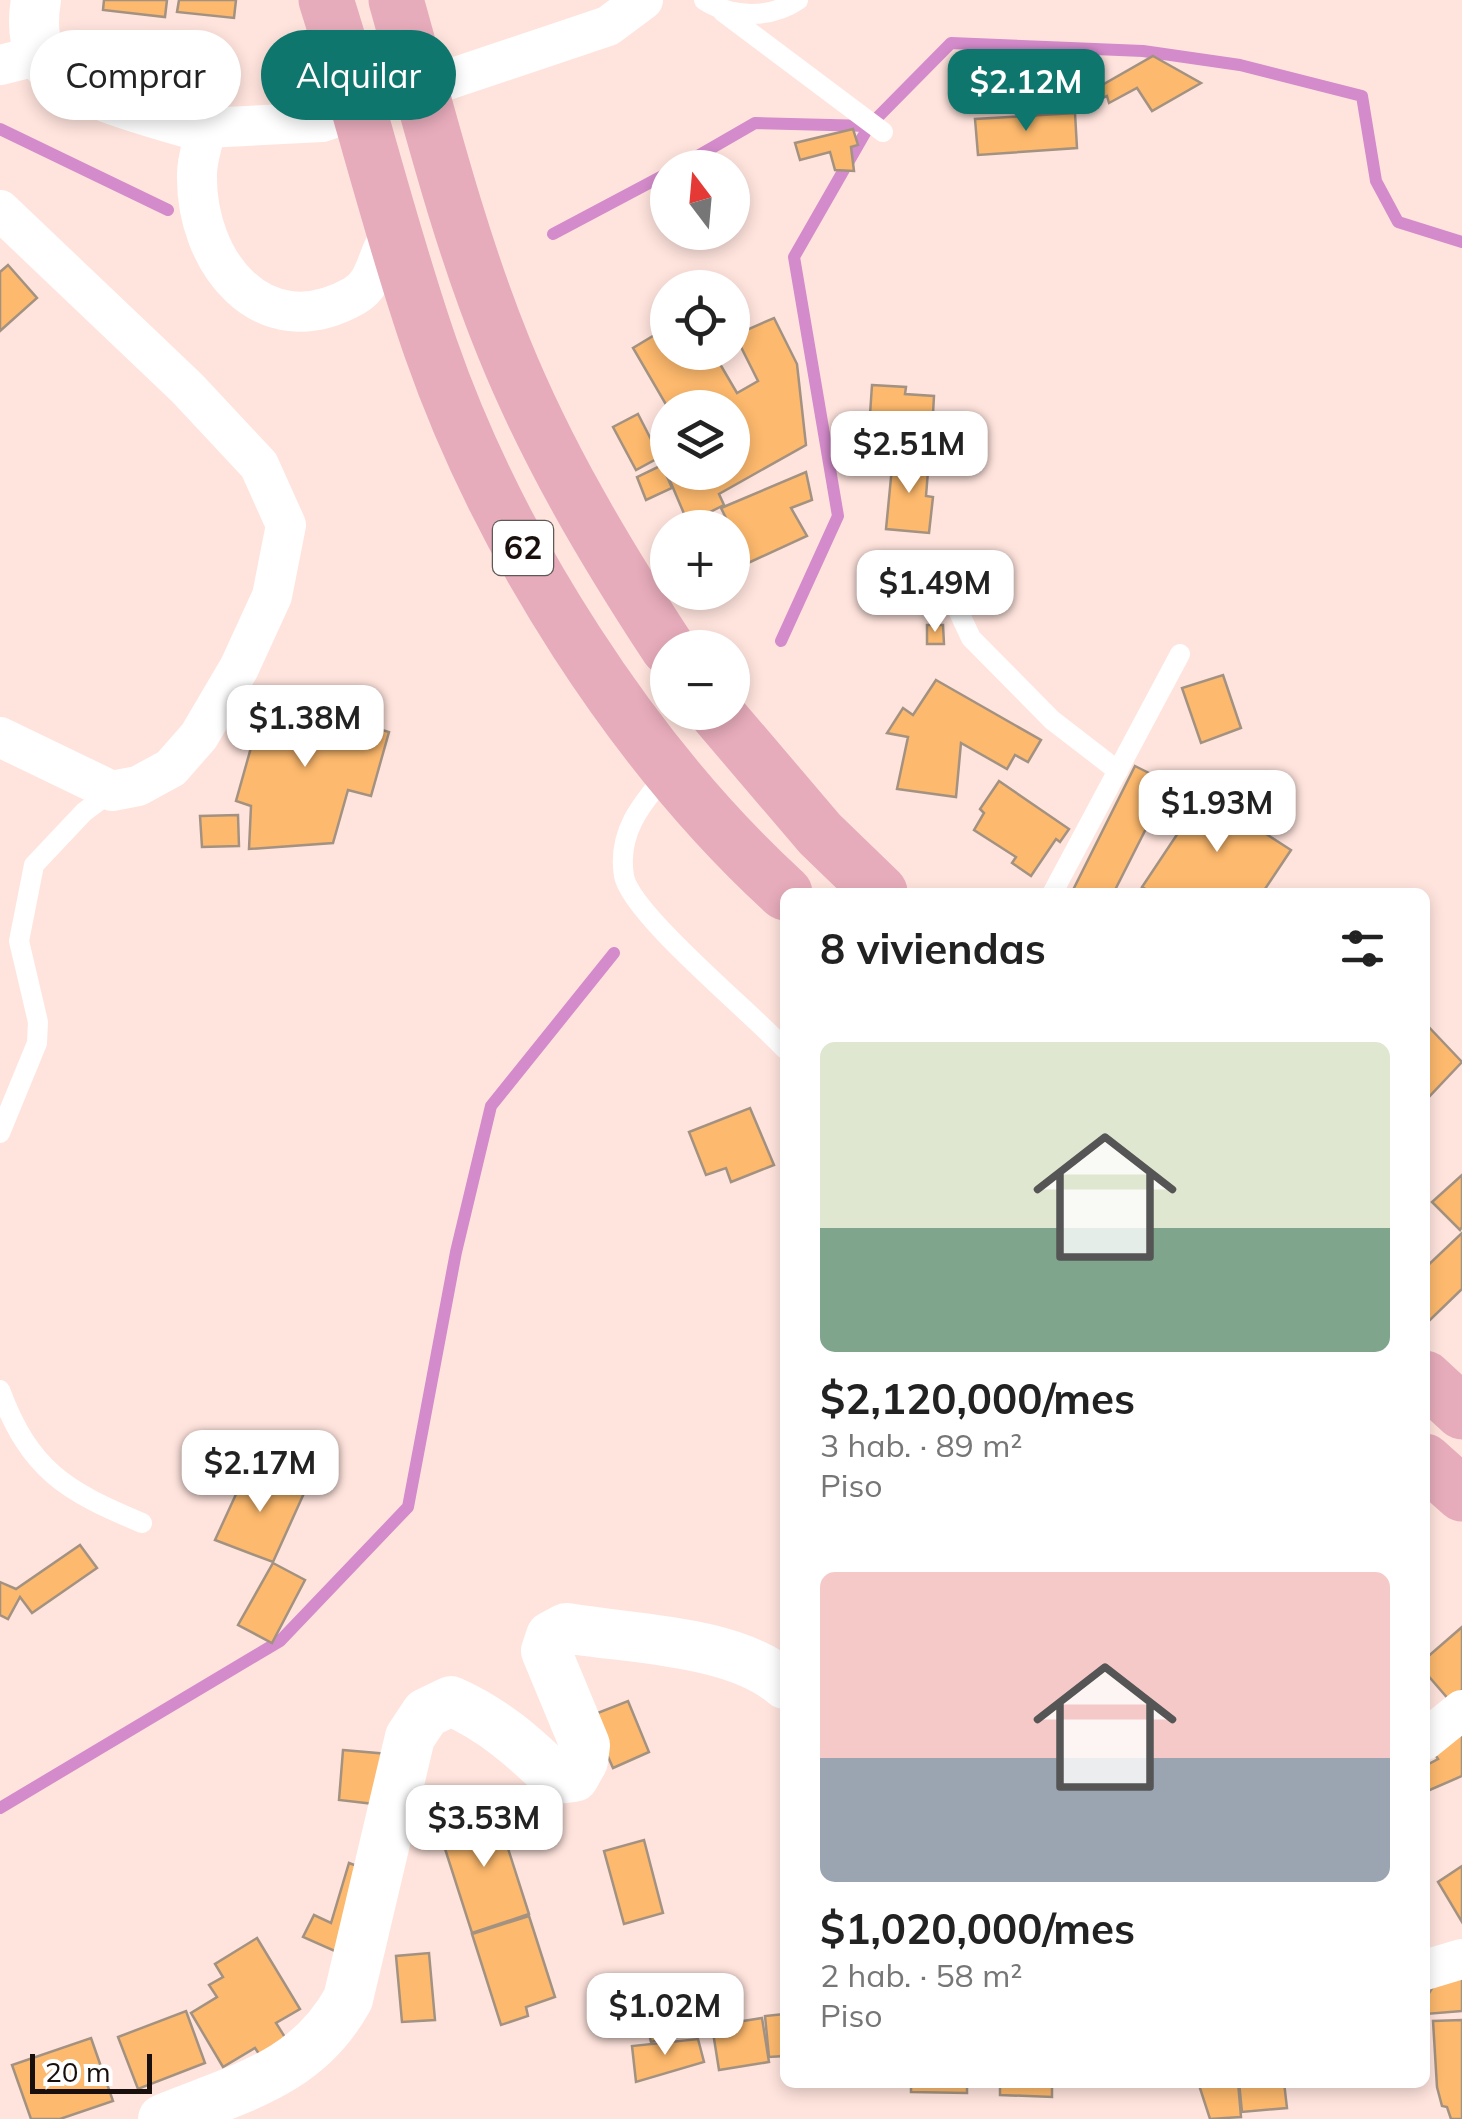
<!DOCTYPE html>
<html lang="es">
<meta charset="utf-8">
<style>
body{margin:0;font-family:Mulish,sans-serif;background:#f6f6f6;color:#222;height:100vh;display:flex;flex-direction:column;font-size:38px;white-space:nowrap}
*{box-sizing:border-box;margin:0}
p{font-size:32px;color:#767676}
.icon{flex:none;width:55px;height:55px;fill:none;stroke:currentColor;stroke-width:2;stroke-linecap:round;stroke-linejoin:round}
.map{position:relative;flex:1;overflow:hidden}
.side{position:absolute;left:780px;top:888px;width:650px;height:1200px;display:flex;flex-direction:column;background:#fff;border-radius:15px;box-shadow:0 5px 15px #0003}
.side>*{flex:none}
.banner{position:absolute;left:30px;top:30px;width:600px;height:90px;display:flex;gap:20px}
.needle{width:65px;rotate:344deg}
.controls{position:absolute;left:650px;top:150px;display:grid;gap:20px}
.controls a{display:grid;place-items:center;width:100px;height:100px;border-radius:50%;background:#fff;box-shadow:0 5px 15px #0003;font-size:50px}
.scale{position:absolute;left:30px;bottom:25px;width:122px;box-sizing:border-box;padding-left:10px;border:5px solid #19100d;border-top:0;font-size:28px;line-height:35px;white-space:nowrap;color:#19100d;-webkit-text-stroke:8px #fff;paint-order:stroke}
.price{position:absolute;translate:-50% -85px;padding:0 22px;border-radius:20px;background:#fff;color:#222;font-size:32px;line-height:65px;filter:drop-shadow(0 2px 5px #0008)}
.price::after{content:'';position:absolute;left:50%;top:60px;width:30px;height:22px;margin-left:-15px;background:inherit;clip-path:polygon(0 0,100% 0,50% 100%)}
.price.selected{background:#0f766e;color:#fff}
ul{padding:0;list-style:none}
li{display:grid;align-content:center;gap:20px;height:530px;padding:0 40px}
li span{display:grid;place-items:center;height:310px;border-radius:15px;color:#555}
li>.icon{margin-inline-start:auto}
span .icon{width:180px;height:180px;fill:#fffc;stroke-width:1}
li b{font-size:42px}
h2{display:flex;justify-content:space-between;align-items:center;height:120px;padding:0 40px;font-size:42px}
.chip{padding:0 35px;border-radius:45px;background:#fff;box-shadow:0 5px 15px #0003;font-size:35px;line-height:90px}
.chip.selected{background:#0f766e;color:#fff}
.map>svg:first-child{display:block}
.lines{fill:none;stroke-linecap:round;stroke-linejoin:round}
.stream{stroke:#d48bcb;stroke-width:12}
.building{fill:#fdb96d;stroke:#a39281;stroke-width:2.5}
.service{stroke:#fff;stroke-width:20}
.minor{stroke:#fff;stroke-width:40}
.tertiary{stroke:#fff;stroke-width:50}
.trunk{stroke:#e7acbb;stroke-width:55}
.labels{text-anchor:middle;stroke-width:10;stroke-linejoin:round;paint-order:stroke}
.shield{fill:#fff;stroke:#5e5856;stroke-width:2.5}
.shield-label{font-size:32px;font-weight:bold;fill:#19100d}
</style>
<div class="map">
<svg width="1462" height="2119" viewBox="0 0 1462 2119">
<rect width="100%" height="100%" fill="#ffe4dd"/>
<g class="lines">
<g class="stream">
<polyline points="0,129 168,210"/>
<polyline points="677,168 755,123 869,126 951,43 1143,51 1240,65 1362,96 1376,181 1398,222 1462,242"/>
<polyline points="553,234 668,173"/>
<polyline points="781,641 838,516 794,257 869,126"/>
<polyline points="0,1808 280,1641 408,1507 456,1252 491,1106 614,953"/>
</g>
</g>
<g class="building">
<polygon points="104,0 167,0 165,17 103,10"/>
<polygon points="179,0 236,0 234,18 177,12"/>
<polygon points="1153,56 1201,83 1152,111 1137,88 1109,103 1107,96 1095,101 1090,92"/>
<polygon points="1075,113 1077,148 978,155 975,119"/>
<polygon points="853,129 858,145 851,147 854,171 835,170 830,152 800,160 795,143"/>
<polygon points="8,265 37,298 0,331 0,272"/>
<polygon points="774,318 797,364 806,445 719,494 724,505 688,523 665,469 668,472 732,472 732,408 668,408 633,348 668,327 668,352 713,352 737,393 758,381 735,335"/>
<polygon points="872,385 906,387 905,394 934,396 931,449 868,444"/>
<polygon points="638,414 660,457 636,470 613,427"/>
<polygon points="893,457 929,459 926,496 933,497 929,533 886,529"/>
<polygon points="662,465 672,488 646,500 637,477"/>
<polygon points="806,472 812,500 791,508 807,536 748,563 721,508"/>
<polygon points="880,558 912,561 910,587 877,583"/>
<polygon points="927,625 943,625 944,644 927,644"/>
<polygon points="1223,675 1241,728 1201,743 1182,688"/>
<polygon points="936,680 1041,740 1028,762 1015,755 1007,769 961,743 956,797 897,789 908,737 887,733 903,708 913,715"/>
<polygon points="268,687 336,705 334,715 389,732 371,796 348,790 333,843 249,849 251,806 236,801"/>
<polygon points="1135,766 1169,783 1114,892 1072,892"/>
<polygon points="999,781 1069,829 1060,842 1056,839 1031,876 1012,863 1016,857 974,830 984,813 980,809"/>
<polygon points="1204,794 1291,850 1263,892 1151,892 1142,887"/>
<polygon points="238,815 239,846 202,847 200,816"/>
<polygon points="1425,1023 1462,1062 1425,1101"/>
<polygon points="750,1108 774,1165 731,1182 726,1168 706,1175 689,1132"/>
<polygon points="1462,1175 1462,1227 1460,1230 1432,1202"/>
<polygon points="1462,1233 1462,1289 1430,1320 1425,1314 1425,1268"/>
<polygon points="248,1468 305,1491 273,1562 215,1540"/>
<polygon points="80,1545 97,1568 32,1613 20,1597 8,1619 0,1615 0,1582 16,1589"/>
<polygon points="273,1563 305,1580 272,1643 238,1625"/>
<polygon points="1462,1627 1462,1690 1450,1701 1425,1672 1425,1659"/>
<polygon points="628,1701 649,1752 613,1768 590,1716"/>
<polygon points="1462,1733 1462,1776 1425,1792 1425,1766 1438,1759 1433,1751"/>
<polygon points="343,1750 388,1754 383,1805 339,1800"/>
<polygon points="495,1808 529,1914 472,1933 438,1827"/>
<polygon points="644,1840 663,1913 624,1924 604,1851"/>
<polygon points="349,1863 368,1870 346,1956 303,1937 314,1915 331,1923"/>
<polygon points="1462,1866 1462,1922 1438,1882"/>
<polygon points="529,1916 555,1997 526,2007 528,2016 501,2025 472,1934"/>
<polygon points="257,1938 300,2009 276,2023 288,2042 261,2057 255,2048 223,2067 191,2013 217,1997 209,1985 223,1977 215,1964"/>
<polygon points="429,1953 435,2020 402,2022 396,1956"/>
<polygon points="682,1976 696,2031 651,2042 638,1987"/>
<polygon points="1462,1977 1462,2011 1426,2014 1426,1998 1434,1985"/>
<polygon points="186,2011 205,2063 138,2089 118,2037"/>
<polygon points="785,2014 785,2056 769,2057 765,2016"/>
<polygon points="762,2018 769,2062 719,2070 712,2026"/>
<polygon points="1462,2020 1462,2119 1451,2119 1447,2107 1442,2106 1437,2087 1433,2021"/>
<polygon points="91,2038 113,2101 60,2119 31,2119 12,2065"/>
<polygon points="698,2039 704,2062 636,2082 632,2046"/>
<polygon points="911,2082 967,2082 967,2093 911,2092"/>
<polygon points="1000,2082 1052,2082 1052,2097 1000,2095"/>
<polygon points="1198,2082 1238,2082 1241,2117 1210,2119"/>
<polygon points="1239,2082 1284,2082 1287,2108 1242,2112"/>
</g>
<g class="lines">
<g class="service">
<path d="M704,0c28,18 66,19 94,0"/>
<polyline points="723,12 883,132"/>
<polyline points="943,578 971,638 1052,720 1118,771"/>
<path d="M667,774c-26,30 -50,59 -43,102 7,38 128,137 161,173"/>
<polyline points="1053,892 1180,654"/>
<polyline points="0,1133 37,1043 38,1022 19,941 34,865 84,812 112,791"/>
<path d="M0,1390c30,81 66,101 142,133"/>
</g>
<g class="minor">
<polyline points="0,65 40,55"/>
<polyline points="0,210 187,388 259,465 286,525 272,596 239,668 199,736 171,768 138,786 112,791 0,737"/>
<path d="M394,233c-19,19 -15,49 -40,63 -92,52 -159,-35 -157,-122 0,-15 6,-31 9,-46l116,-6 286,-96 35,-26"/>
<polyline points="1425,1740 1462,1710"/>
<polyline points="1425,1970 1462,1959"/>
</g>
<g class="tertiary">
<path d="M36,0c-3,17 -3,37 4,53 17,38 127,63 166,75"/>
<path d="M163,2119c75,-31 143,-44 185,-120l62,-262 16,-24 25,-12c43,19 73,46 106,78l17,-2 9,-16 2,-16 -39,-94 5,-15 15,-8c66,11 168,12 219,56"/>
</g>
<g class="trunk">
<path d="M326,0c37,116 65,234 105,349 68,195 202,405 354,544"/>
<path d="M396,0c33,117 62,235 108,348 43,106 101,204 164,300"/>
<polyline points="716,712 820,834 880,892"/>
<polyline points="1425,1378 1462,1412"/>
<polyline points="1425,1461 1462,1494"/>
</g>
</g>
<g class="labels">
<rect class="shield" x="493" y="521" width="60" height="54" rx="8"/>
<g class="shield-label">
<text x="523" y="559">62</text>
</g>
</g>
</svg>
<div class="controls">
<a><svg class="needle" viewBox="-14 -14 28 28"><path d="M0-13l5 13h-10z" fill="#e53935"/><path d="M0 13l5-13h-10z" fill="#767676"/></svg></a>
<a><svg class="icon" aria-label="locate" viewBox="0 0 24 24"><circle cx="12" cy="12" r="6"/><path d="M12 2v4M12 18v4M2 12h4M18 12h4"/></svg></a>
<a><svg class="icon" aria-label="layers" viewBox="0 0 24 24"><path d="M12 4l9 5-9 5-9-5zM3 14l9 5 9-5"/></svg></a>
<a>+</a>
<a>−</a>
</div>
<div class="scale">20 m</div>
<b class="price selected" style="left:1026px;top:134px">$2.12M</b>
<b class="price" style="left:909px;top:496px">$2.51M</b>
<b class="price" style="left:935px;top:635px">$1.49M</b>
<b class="price" style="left:305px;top:770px">$1.38M</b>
<b class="price" style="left:1217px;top:855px">$1.93M</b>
<b class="price" style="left:260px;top:1515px">$2.17M</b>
<b class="price" style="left:484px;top:1870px">$3.53M</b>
<b class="price" style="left:665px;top:2058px">$1.02M</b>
<div class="banner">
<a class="chip">Comprar</a>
<a class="chip selected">Alquilar</a>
</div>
<section class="side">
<h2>8 viviendas<svg class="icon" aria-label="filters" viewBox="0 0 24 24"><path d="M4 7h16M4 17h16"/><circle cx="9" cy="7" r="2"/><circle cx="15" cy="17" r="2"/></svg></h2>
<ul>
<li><span style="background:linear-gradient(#dfe7d0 60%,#7fa58c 0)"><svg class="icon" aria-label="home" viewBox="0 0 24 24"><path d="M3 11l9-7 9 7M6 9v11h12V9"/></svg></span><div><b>$2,120,000/mes</b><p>3 hab. · 89 m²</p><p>Piso</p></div></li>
<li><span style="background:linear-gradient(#f6c9c9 60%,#9aa5b1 0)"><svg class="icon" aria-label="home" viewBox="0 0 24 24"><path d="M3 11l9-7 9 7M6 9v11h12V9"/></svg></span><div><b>$1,020,000/mes</b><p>2 hab. · 58 m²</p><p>Piso</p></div></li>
</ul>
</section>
</div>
